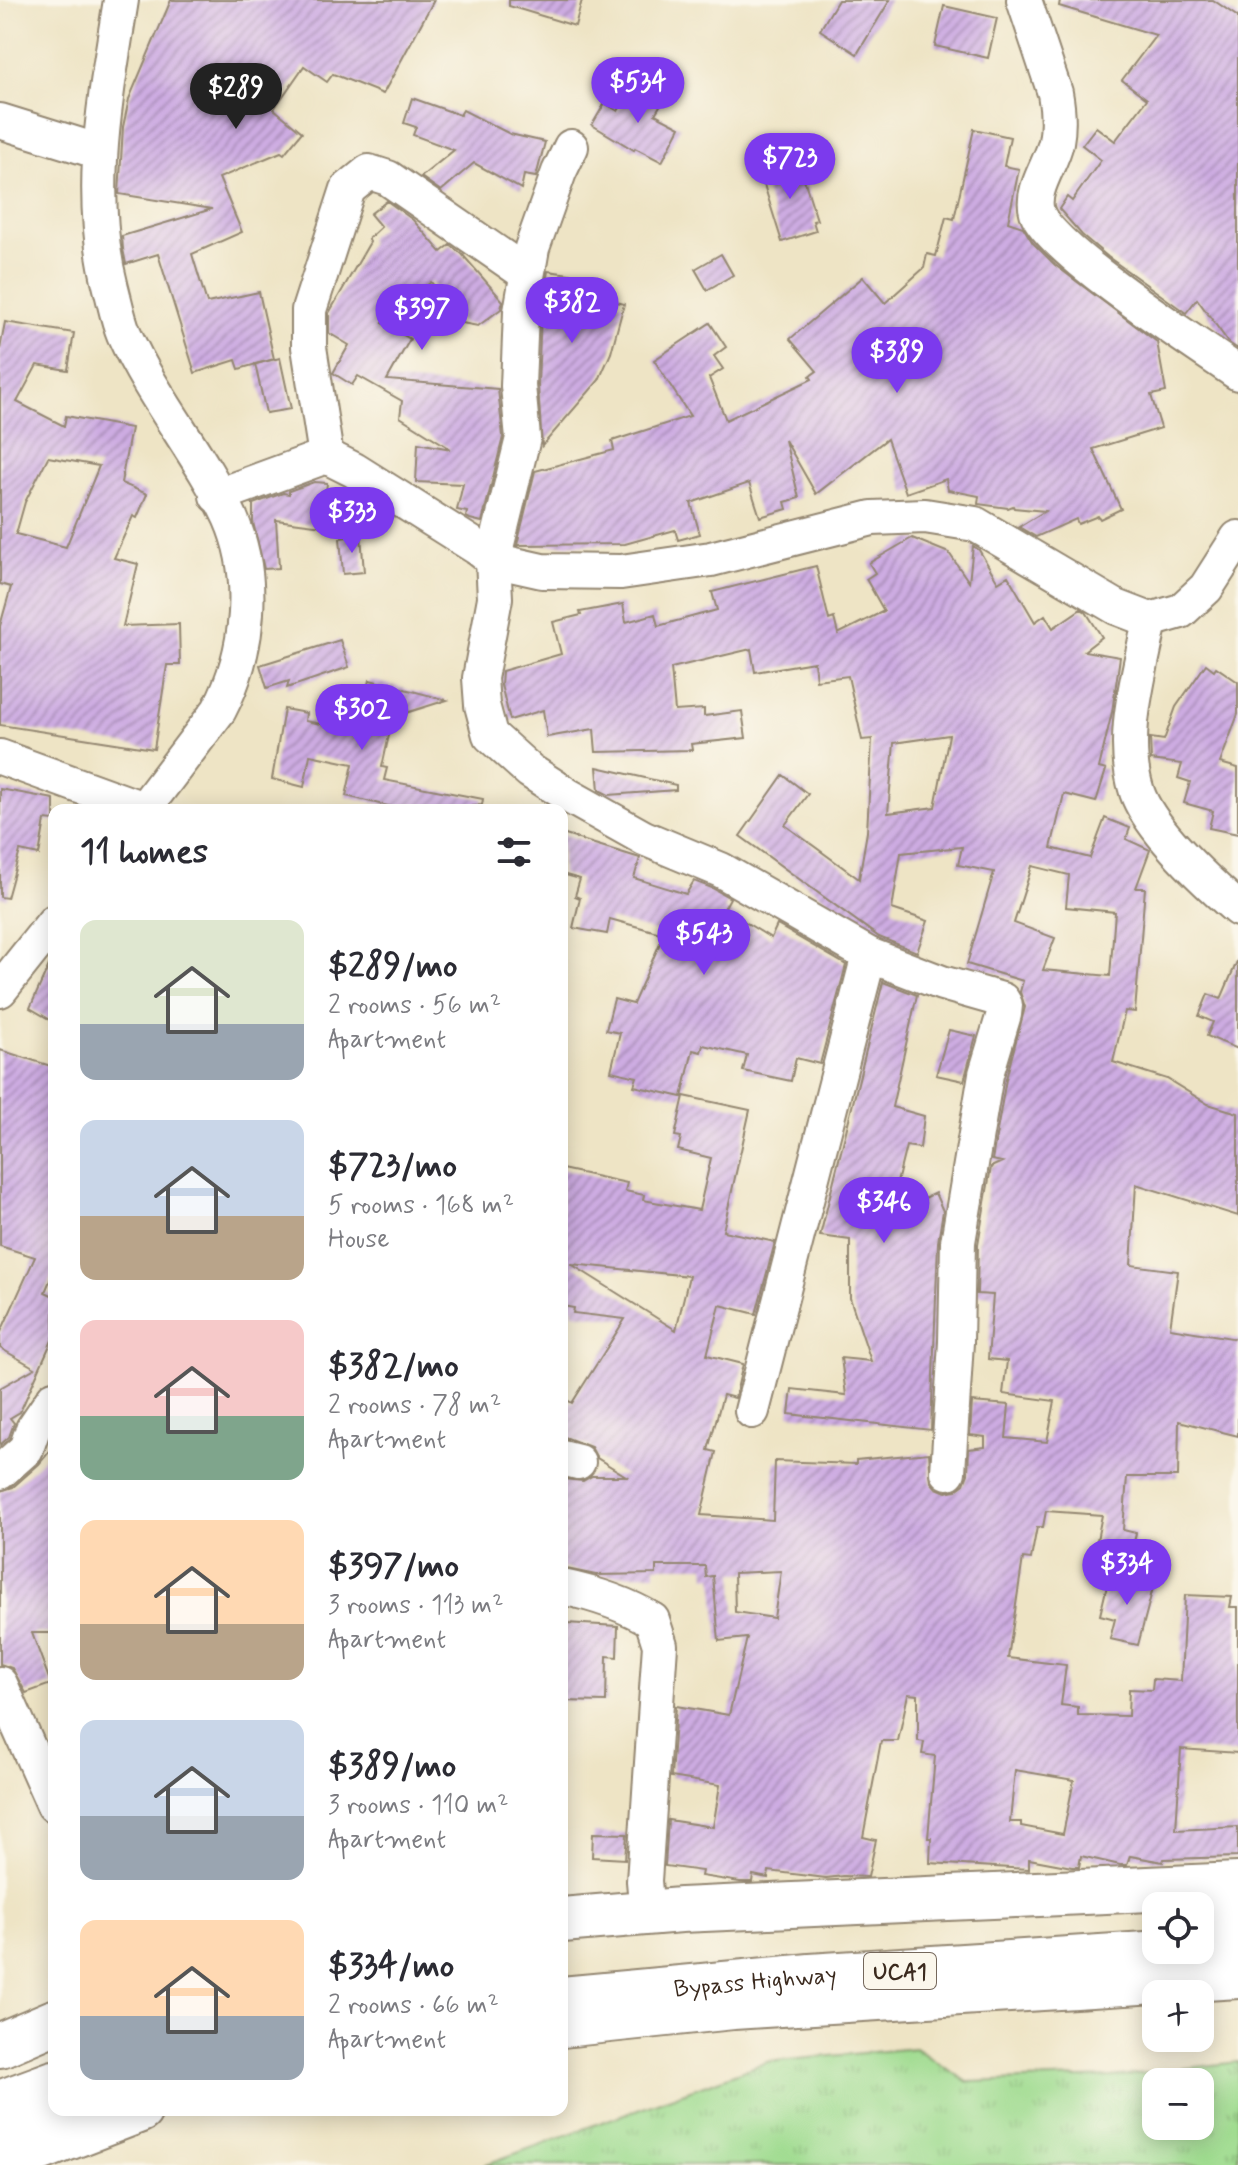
<!DOCTYPE html>
<meta charset="utf-8">
<style>
body{margin:0;font-family:Mynerve,sans-serif;background:#f7f7f7;color:#2b2b33;height:100vh;display:flex;flex-direction:column;font-size:30px;white-space:nowrap}
*{box-sizing:border-box;margin:0}
p{font-size:26px;color:#7c7c81}
.icon{flex:none;width:44px;height:44px;fill:none;stroke:currentColor;stroke-width:2;stroke-linecap:round;stroke-linejoin:round}
.map{position:relative;flex:1;overflow:hidden}
.panel{position:absolute;left:48px;top:804px;width:520px;height:1312px;display:flex;flex-direction:column;background:#fff;border-radius:16px;box-shadow:0 4px 20px #0003}
.panel>*{flex:none}
.controls{position:absolute;left:1142px;top:1892px;display:grid;gap:16px}
.controls a{display:grid;place-items:center;width:72px;height:72px;border-radius:16px;background:#fff;box-shadow:0 4px 20px #0003;font-size:40px}
.price{position:absolute;translate:-50% -68px;padding:0 18px;border-radius:28px;background:#7c3aed;color:#fff;font-size:26px;line-height:52px;filter:drop-shadow(0 2px 4px #0008)}
.price::after{content:'';position:absolute;left:50%;top:48px;width:24px;height:18px;margin-left:-12px;background:inherit;clip-path:polygon(0 0,100% 0,50% 100%)}
.price.active{background:#222;color:#fff}
ul{padding:0;list-style:none}
li{display:flex;align-items:center;gap:24px;height:200px;padding:0 32px}
li span{display:grid;place-items:center;flex:none;width:224px;height:160px;border-radius:16px;color:#555}
li>.icon{margin-inline-start:auto}
span .icon{width:96px;height:96px;fill:#fffc;stroke-width:1}
li b{font-size:34px}
h2{display:flex;justify-content:space-between;align-items:center;height:96px;padding:0 32px;font-size:34px}
.map>svg:first-child{display:block}
.grass{fill:url(#grass-tufts);stroke:#6d8256;stroke-width:2;fill-rule:evenodd}
.building{fill:url(#building-hatch);fill-rule:evenodd}
.lines{fill:none;stroke-linecap:round;stroke-linejoin:round}
.minor-casing{stroke:#948772;stroke-width:38}
.major-casing{stroke:#948772;stroke-width:48}
.highway-casing{stroke:#948772;stroke-width:48}
.minor{stroke:#fff;stroke-width:34}
.major{stroke:#fff;stroke-width:44}
.highway{stroke:#fff;stroke-width:44}
.labels{text-anchor:middle;stroke-width:7;stroke-linejoin:round;paint-order:stroke}
.shield{fill:#fbf7ec;stroke:#75685c;stroke-width:2}
.shield-label{font-size:22px;font-weight:bold;fill:#3b2a1e}
.street-label{font-size:24px;fill:#3b2a1e;stroke:#fbf7ec}
</style>
<div class="map">
<svg width="1238" height="2165" viewBox="0 0 1238 2165">
<defs>
<pattern id="grass-tufts" width="24" height="20" patternUnits="userSpaceOnUse" patternTransform="scale(2)"><rect width="24" height="20" fill="#9fdb8f"/><path d="M3 7l-1-3M5 7V3M7 7l1-3M15 17l-1-3M17 17v-4M19 17l1-3" fill="none" stroke="#8abc7b"/></pattern>
<pattern id="building-hatch" width="6" height="6" patternUnits="userSpaceOnUse" patternTransform="scale(2)"><rect width="6" height="6" fill="#cdace2"/><path d="M-1 1l2-2M0 6l6-6M5 7l2-2" fill="none" stroke="#a88cb7"/></pattern>
</defs>
<rect width="100%" height="100%" fill="#fbf7ec"/>
<filter id="ink" filterUnits="userSpaceOnUse"><feTurbulence type="fractalNoise" baseFrequency=".0125" numOctaves="2"/><feDisplacementMap in="SourceGraphic" scale="16" xChannelSelector="R" yChannelSelector="G"/><feConvolveMatrix kernelMatrix="1 2 1 2 8 2 1 2 1" color-interpolation-filters="sRGB"/></filter>
<filter id="wash" filterUnits="userSpaceOnUse"><feTurbulence type="fractalNoise" baseFrequency=".006" numOctaves="4" result="noise"/><feDisplacementMap in="SourceGraphic" scale="32" xChannelSelector="R" yChannelSelector="G"/><feGaussianBlur stdDeviation="1.8" result="paint"/><feColorMatrix in="noise" values="0 0 0 0 0 0 0 0 0 0 0 0 0 0 0 0 0 1.4 0 .05"/><feComposite in="paint" operator="in"/></filter>
<g filter="url(#wash)">
<rect width="100%" height="100%" fill="#eee4c5"/>
<path class="grass" d="M915,2048l53,34 143,-5 127,-15v103h-754l283,-103zM1156,2082h44v44h-44z"/>
<g id="blocks">
<g class="building">
<polygon points="171,0 434,0 383,94 333,74 327,82 304,66 274,109 302,132 284,154 281,152 219,178 242,232 192,254 207,303 259,292 274,359 239,369 236,360 195,373 158,254 126,264 123,249 122,236 212,209 119,194 123,127 129,99"/>
<polygon points="509,0 582,0 575,26 509,6"/>
<polygon points="838,0 890,0 857,54 820,30"/>
<polygon points="1060,0 1213,0 1238,17 1238,349 1229,343 1197,299 1186,313 1108,257 1082,235 1059,209 1067,197 1072,201 1101,160 1082,145 1096,127 1115,141 1147,99 1122,80 1156,35 1059,6"/>
<polygon points="944,6 997,18 988,58 935,46"/>
<polygon points="632,87 661,104 655,114 680,127 662,162 635,148 634,150 592,125 605,103 618,111"/>
<polygon points="412,98 460,115 463,110 510,134 545,142 536,177 524,175 521,189 474,163 441,191 421,177 454,150 413,135 416,127 404,123"/>
<polygon points="974,129 1010,137 1004,166 1019,169 1008,222 1023,227 1033,243 1055,265 1157,342 1166,392 1151,395 1161,428 1093,449 1121,509 1100,519 1098,516 1078,524 1076,519 1036,537 1019,527 1045,511 1014,508 1013,506 1008,508 978,504 979,496 948,490 946,479 906,493 887,439 816,494 785,440 799,498 785,502 787,509 760,517 749,483 691,503 700,534 678,540 675,530 625,544 517,545 535,471 614,450 612,441 690,416 654,360 710,323 726,347 714,356 723,369 709,378 726,420 812,379 810,376 817,371 790,339 863,277 885,303 924,268 927,254 936,256 946,217 954,219"/>
<polygon points="798,160 817,220 813,221 816,231 782,242 760,172"/>
<polygon points="387,201 413,220 441,252 450,245 462,254 503,301 501,309 478,326 462,323 431,282 383,323 410,339 387,380 498,389 503,437 482,522 470,519 466,517 467,512 457,510 463,484 416,482 418,443 451,449 400,417 402,401 358,376 352,385 333,373 349,345 329,333 329,313 370,242 368,239 381,227 370,214"/>
<polygon points="721,254 733,275 707,290 695,269"/>
<polygon points="548,271 599,278 595,296 624,304 611,353 599,380 542,446 538,385 541,314"/>
<path d="M5,322l69,11 -6,37 -31,-5 -20,37 47,24 2,-10 65,12 -10,55 26,11 -10,24 -4,-2 -19,42 24,6 -15,62 56,-2 1,41h-13l-13,84 -154,-24v-99l11,-39 -11,-3v-235zM48,457l51,9 -33,81 -50,-13 9,-32z"/>
<polygon points="280,358 291,409 266,413 255,364"/>
<polygon points="314,482 327,483 322,526 276,520 279,568 264,569 253,522 253,504 283,493 289,494 289,491"/>
<polygon points="361,535 364,572 343,574 340,538"/>
<path d="M912,538l37,15 20,29 4,-36 6,4 19,32 10,-6 27,46 10,-7 8,13 28,-19 5,3 16,25 -18,14 36,6 -8,55 -13,56 7,2 -10,32 -32,-8 -13,54 39,10 15,-40 25,10 -4,11 24,11 -14,38h9l-10,124 -10,-1 -12,51 54,17 41,25 30,9v103l-102,-32 -5,81 47,6 -8,57 68,11v97l-59,-15 -1,56h-51l-4,53 13,3 -6,29 -36,-7 8,-40 -56,-4 -3,16h-6l-6,32 -8,-1 -15,100 58,7 -5,40 17,2v8l50,1 1,-27 23,1 1,-11 28,2 4,-86 47,2 -2,10h8v146l-57,-4 -5,81 62,-3v30l-74,2 -1,3 -33,-6 -3,9h-7l-39,-9 -2,11h-7l-43,-8v10l-99,-6 1,-25h-3l7,-82 -13,-2 2,-12 -6,-1v-46l-10,-1 -10,47h-17l-18,96 13,3 -8,37 -24,-1 -18,2 -57,-7 -1,7 -15,-3 -1,7h-12l-39,-6 1,-5 -37,-5 3,-46 45,7 7,-42 -49,-8 5,-71 53,9 18,-77 -28,3 -6,-65 -7,1 -1,-11h-49v8l-60,1 -34,-7v-89l21,2 9,-5h34l-29,-18 -6,-11 -29,-11v-39l10,6 53,-84 -52,-6 1,-5 -12,-2v-137l65,14 -2,8 19,4 -1,5 56,10 12,-52 -33,-8 3,-13 -6,-1 9,-40 66,14 -27,121 52,11 -19,72 -36,-9 -13,50 36,9 -8,34 -12,-3 -15,55 8,2 -15,63 72,5 2,-59 81,3v-4l73,-7 2,29 5,6 10,4 10,-2 8,-6 4,-10 1,-25 16,-2v-10l-15,-2 2,-33 37,3 -3,33 41,4 8,-41 -52,-7 4,-33 -19,-2 5,-64 -16,-1 1,-50 13,-77 11,-5 -10,-2 14,-81 19,-72 -5,-15 3,-11 -56,-17 27,-92 -36,-7 4,-18 -61,6 -9,56 36,12 -11,31 -38,-15 -139,-101 43,-61 25,19 -23,31 74,54 8,-47 5,-93 -10,1 -14,-64 -32,4 -2,-18 -59,10 -4,-23 -80,19 4,43 29,-2v7l38,-5 4,27 -55,6 1,6 -96,2 -2,-23 -47,8 -4,-27 -33,10 -9,-35 1,-14 59,-17 -8,-32 28,-7 -1,-3 43,-8 3,18 29,-8 3,12 59,-16 -5,-18 104,-26 13,54 5,-2 4,16 46,-23 -18,-32 9,-6 -6,-10zM949,735l-14,72 -47,6 6,-70zM1032,866l37,9 -3,32 49,5 -5,64 -67,-6 12,-32 -41,-15zM571,1264l118,12 -13,54 -13,-8zM781,1571l-7,47 -39,-6 -1,-39zM1015,1770l59,10 -11,54 -42,-8v-4h-11z"/>
<polygon points="340,640 349,667 287,688 289,681 267,688 260,665"/>
<polygon points="1206,664 1214,670 1216,667 1238,682 1238,714 1220,763 1238,768 1238,834 1209,828 1213,811 1184,803 1190,782 1178,778 1182,764 1151,760 1150,738 1164,740 1176,707"/>
<polygon points="370,680 447,700 393,717 382,767 387,768 384,780 483,799 482,805 428,810 391,810 392,807 346,796 353,764 310,755 304,787 272,779 284,709 306,713 305,721 358,731"/>
<polygon points="597,767 676,785 676,790 609,795 599,790"/>
<polygon points="0,789 54,799 54,821 45,820 39,855 20,851 7,898 0,897"/>
<polygon points="562,834 640,858 634,878 686,894 694,881 712,888 730,898 724,909 771,938 777,925 846,965 820,1064 796,1058 791,1081 743,1071 747,1055 703,1045 701,1052 693,1050 682,1097 634,1086 637,1077 611,1071 620,1033 606,1030 614,999 633,1004 664,934 610,919 607,934 573,928 580,898 575,896 580,879 562,874"/>
<polygon points="54,954 54,1022 30,1008"/>
<polygon points="1238,959 1238,1049 1207,1036 1213,1022 1199,1016 1208,994 1221,999"/>
<polygon points="883,982 917,995 892,1107 924,1116 920,1148 906,1146 889,1215 935,1193 943,1211 938,1242 931,1430 789,1414 792,1389 846,1395 841,1358 871,1361 850,1298 850,1240 820,1236"/>
<polygon points="949,1030 976,1036 964,1081 936,1075"/>
<polygon points="0,1050 54,1067 54,1271 45,1292 54,1296 54,1336 20,1412 10,1418 14,1423 9,1437 0,1445 0,1388 35,1368 0,1348 0,1334 35,1257 0,1246"/>
<polygon points="54,1446 54,1633 32,1633 51,1684 26,1693 12,1668 0,1664 0,1491 13,1487 39,1464"/>
<polygon points="1110,1573 1154,1584 1138,1645 1110,1639 1115,1619 1100,1615"/>
<polygon points="565,1623 618,1626 617,1657 607,1656 606,1702 562,1701"/>
<polygon points="593,1833 627,1834 625,1859 592,1857"/>
</g>
</g>
</g>
<g filter="url(#ink)">
<use href="#blocks" fill-opacity="0" stroke="#948772" stroke-width="2"/>
<g class="lines">
<g class="minor-casing">
<g id="minor">
<path d="M121,0c-15,96 -35,192 -10,288 4,15 7,32 13,46 29,65 76,119 106,183 27,61 19,136 -11,193l-76,100"/>
<path d="M1024,0l31,93c3,16 4,33 1,49 -4,21 -26,48 -19,70 12,38 163,134 201,161"/>
<polyline points="0,121 100,152"/>
<polyline points="571,147 559,172 532,248 521,312 518,386 523,438 493,560 495,598 480,678 482,705 490,735 530,771 567,795 644,838 721,870 869,955 942,983 1002,1000 1005,1005 1004,1014 986,1074 958,1242 956,1342 948,1472"/>
<polyline points="326,456 309,347 309,310 348,189 369,172 388,178 527,274"/>
<polyline points="217,496 326,456 354,470 478,548 493,560 542,571 621,572 711,559 872,518 925,516 975,524 1116,607 1150,620 1181,611 1206,588 1238,538"/>
<path d="M1150,620c-10,54 -31,117 -13,172 13,38 70,90 101,117"/>
<polyline points="0,757 143,809"/>
<polyline points="0,990 54,922"/>
<polyline points="752,1411 869,955"/>
<polyline points="562,1458 578,1462"/>
<polyline points="0,1472 26,1449 33,1429 54,1398"/>
<path d="M562,1587c33,7 62,16 90,33l8,25 -16,236 3,32"/>
<polyline points="0,1684 54,1805"/>
</g>
</g>
<g class="major-casing">
<g id="major">
<polyline points="1200,1920 1238,1917"/>
<path id="s1" d="M562,1999l248,-23 428,-28"/>
<polyline points="0,2103 54,2083"/>
<polyline points="0,2136 74,2110"/>
</g>
</g>
<g class="highway-casing">
<g id="highway">
<polyline points="562,1920 681,1910 1238,1885"/>
<polyline points="562,2025 733,2007 1238,1976"/>
<polyline points="0,2045 54,2022"/>
<polyline points="0,2164 140,2110"/>
</g>
</g>
<use href="#minor" class="minor"/>
<use href="#major" class="major"/>
<use href="#highway" class="highway"/>
</g>
</g>
<g class="labels">
<rect class="shield" x="864" y="1953" width="72" height="36" rx="6"/>
<g class="shield-label">
<text x="900" y="1979">UCA1</text>
</g>
<g class="street-label">
<text dy="8" stroke="none"><textPath href="#s1" startOffset="194">Bypass Highway</textPath></text>
</g>
</g>
</svg>
<div class="controls">
<a><svg class="icon" aria-label="locate" viewBox="0 0 24 24"><circle cx="12" cy="12" r="6"/><path d="M12 2v4M12 18v4M2 12h4M18 12h4"/></svg></a>
<a>+</a>
<a>−</a>
</div>
<b class="price" style="left:638px;top:125px">$534</b>
<b class="price active" style="left:236px;top:131px">$289</b>
<b class="price" style="left:790px;top:201px">$723</b>
<b class="price" style="left:572px;top:345px">$382</b>
<b class="price" style="left:422px;top:352px">$397</b>
<b class="price" style="left:897px;top:395px">$389</b>
<b class="price" style="left:352px;top:555px">$333</b>
<b class="price" style="left:362px;top:752px">$302</b>
<b class="price" style="left:704px;top:977px">$543</b>
<b class="price" style="left:884px;top:1245px">$346</b>
<b class="price" style="left:1127px;top:1607px">$334</b>
<section class="panel">
<h2>11 homes<svg class="icon" aria-label="filters" viewBox="0 0 24 24"><path d="M4 7h16M4 17h16"/><circle cx="9" cy="7" r="2"/><circle cx="15" cy="17" r="2"/></svg></h2>
<ul>
<li><span style="background:linear-gradient(#dfe7d0 65%,#9aa5b1 0)"><svg class="icon" aria-label="home" viewBox="0 0 24 24"><path d="M3 11l9-7 9 7M6 9v11h12V9"/></svg></span><div><b>$289/mo</b><p>2 rooms · 56 m²</p><p>Apartment</p></div></li>
<li><span style="background:linear-gradient(#c9d6e8 60%,#b9a48a 0)"><svg class="icon" aria-label="home" viewBox="0 0 24 24"><path d="M3 11l9-7 9 7M6 9v11h12V9"/></svg></span><div><b>$723/mo</b><p>5 rooms · 168 m²</p><p>House</p></div></li>
<li><span style="background:linear-gradient(#f6c9c9 60%,#7fa58c 0)"><svg class="icon" aria-label="home" viewBox="0 0 24 24"><path d="M3 11l9-7 9 7M6 9v11h12V9"/></svg></span><div><b>$382/mo</b><p>2 rooms · 78 m²</p><p>Apartment</p></div></li>
<li><span style="background:linear-gradient(#ffd9b3 65%,#b9a48a 0)"><svg class="icon" aria-label="home" viewBox="0 0 24 24"><path d="M3 11l9-7 9 7M6 9v11h12V9"/></svg></span><div><b>$397/mo</b><p>3 rooms · 113 m²</p><p>Apartment</p></div></li>
<li><span style="background:linear-gradient(#c9d6e8 60%,#9aa5b1 0)"><svg class="icon" aria-label="home" viewBox="0 0 24 24"><path d="M3 11l9-7 9 7M6 9v11h12V9"/></svg></span><div><b>$389/mo</b><p>3 rooms · 110 m²</p><p>Apartment</p></div></li>
<li><span style="background:linear-gradient(#ffd9b3 60%,#9aa5b1 0)"><svg class="icon" aria-label="home" viewBox="0 0 24 24"><path d="M3 11l9-7 9 7M6 9v11h12V9"/></svg></span><div><b>$334/mo</b><p>2 rooms · 66 m²</p><p>Apartment</p></div></li>
</ul>
</section>
</div>
